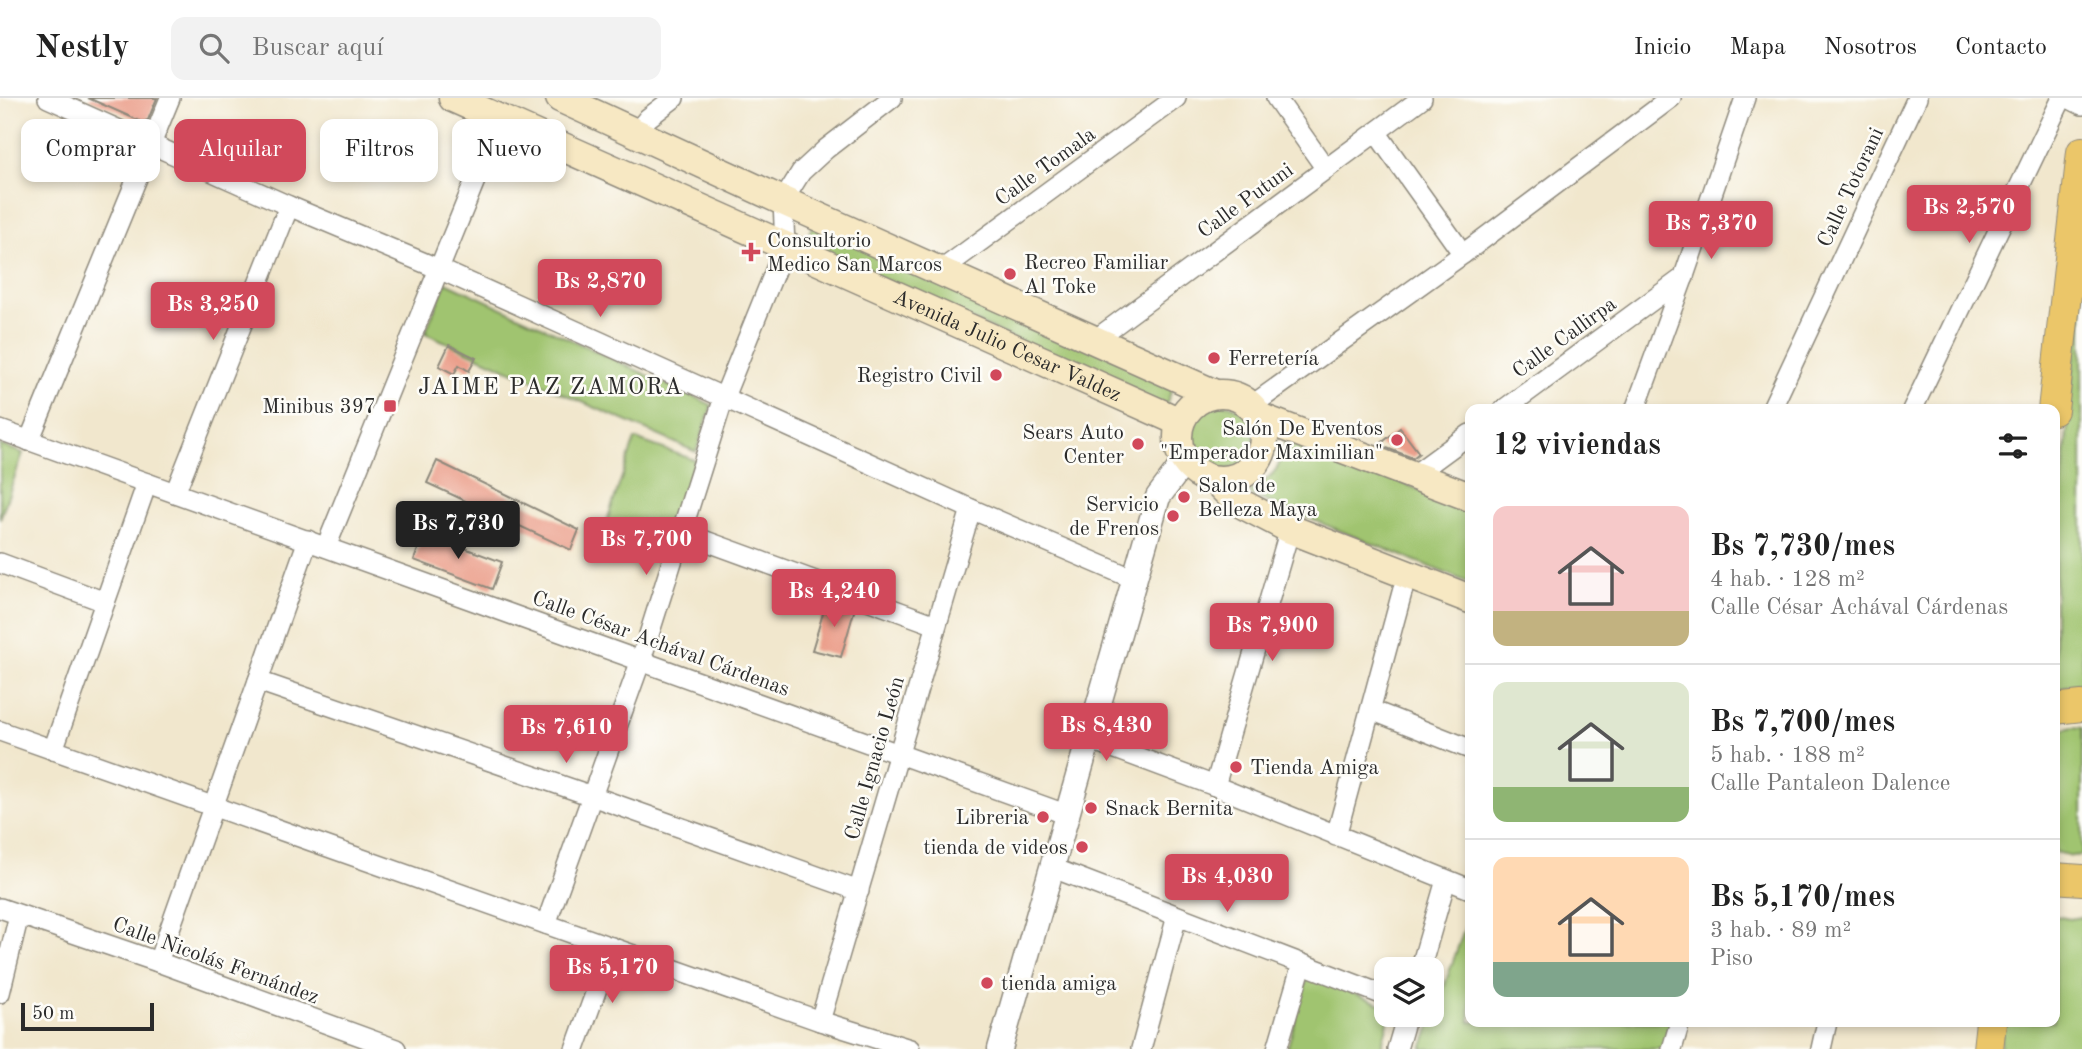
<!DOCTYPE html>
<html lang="es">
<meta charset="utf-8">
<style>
body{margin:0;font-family:"Old Standard TT",serif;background:#f2f2f2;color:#222;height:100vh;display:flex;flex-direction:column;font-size:26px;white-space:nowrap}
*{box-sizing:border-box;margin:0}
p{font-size:23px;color:#767676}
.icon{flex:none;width:38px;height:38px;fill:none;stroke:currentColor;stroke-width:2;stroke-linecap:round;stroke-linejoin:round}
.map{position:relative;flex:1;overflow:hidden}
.side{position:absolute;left:1465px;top:306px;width:595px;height:623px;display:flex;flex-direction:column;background:#fff;border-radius:14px;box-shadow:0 4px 10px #0003}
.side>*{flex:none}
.hud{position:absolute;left:21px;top:21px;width:665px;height:63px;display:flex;gap:14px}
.tools{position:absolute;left:1374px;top:859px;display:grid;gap:14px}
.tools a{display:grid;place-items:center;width:70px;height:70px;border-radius:14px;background:#fff;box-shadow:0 4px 10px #0003;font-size:35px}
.scale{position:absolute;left:21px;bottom:18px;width:133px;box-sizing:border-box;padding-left:7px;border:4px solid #2b2b2b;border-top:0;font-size:19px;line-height:24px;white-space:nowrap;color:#2b2b2b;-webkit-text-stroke:5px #fdfcf7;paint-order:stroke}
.price{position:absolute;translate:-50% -60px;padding:0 16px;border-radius:7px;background:#d1495b;color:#fff;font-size:23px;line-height:46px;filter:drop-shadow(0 2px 4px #0008)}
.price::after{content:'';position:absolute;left:50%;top:42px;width:21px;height:16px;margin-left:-10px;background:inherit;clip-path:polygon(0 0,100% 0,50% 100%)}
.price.current{background:#222;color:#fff}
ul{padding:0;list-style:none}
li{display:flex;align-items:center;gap:21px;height:175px;padding:0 28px}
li+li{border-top:2px solid #e0e0e0}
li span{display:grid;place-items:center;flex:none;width:196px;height:140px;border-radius:14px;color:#555}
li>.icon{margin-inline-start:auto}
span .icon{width:84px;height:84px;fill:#fffc;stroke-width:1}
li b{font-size:30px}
h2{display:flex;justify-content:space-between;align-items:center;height:84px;padding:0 28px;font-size:30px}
.chip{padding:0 24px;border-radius:14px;background:#fff;box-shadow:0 4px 10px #0003;font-size:24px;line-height:63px}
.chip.current{background:#d1495b;color:#fff}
header{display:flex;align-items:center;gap:42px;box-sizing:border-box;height:98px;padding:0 35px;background:#fff;border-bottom:2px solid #e0e0e0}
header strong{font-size:33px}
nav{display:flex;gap:38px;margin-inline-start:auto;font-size:24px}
.search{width:490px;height:63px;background:#f2f2f2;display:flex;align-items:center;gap:18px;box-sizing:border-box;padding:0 24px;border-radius:14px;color:#767676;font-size:26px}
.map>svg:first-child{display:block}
.green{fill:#a0c46f;stroke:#66784d;stroke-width:2}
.building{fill:#eb9d89}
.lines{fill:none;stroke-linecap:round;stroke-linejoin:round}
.minor-casing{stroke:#8e897c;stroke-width:22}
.tertiary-casing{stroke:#8e897c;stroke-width:27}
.secondary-casing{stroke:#8e897c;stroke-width:31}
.primary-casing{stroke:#8e897c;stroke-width:32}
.minor{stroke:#fff;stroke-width:19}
.tertiary{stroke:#fff;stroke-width:24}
.secondary{stroke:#f7e8c3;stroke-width:28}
.primary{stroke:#ebc669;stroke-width:30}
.poi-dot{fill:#d1495b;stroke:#fdfcf7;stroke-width:2.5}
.labels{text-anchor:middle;stroke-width:5;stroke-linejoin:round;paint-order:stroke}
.street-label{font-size:21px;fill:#2b2b2b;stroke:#fdfcf7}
.poi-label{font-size:21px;fill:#2b2b2b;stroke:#fdfcf7;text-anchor:start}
.neighbourhood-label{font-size:23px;letter-spacing:2px;fill:#2b2b2b;stroke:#fdfcf7}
</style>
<header>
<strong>Nestly</strong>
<div class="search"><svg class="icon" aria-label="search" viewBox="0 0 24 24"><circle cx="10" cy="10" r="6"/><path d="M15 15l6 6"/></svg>Buscar aquí</div>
<nav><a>Inicio</a><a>Mapa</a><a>Nosotros</a><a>Contacto</a></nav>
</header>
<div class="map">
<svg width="2082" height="951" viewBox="0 0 2082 951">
<rect width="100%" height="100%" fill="#fdfcf7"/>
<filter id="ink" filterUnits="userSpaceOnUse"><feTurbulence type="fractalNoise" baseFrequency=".0143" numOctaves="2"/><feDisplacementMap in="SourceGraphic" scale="14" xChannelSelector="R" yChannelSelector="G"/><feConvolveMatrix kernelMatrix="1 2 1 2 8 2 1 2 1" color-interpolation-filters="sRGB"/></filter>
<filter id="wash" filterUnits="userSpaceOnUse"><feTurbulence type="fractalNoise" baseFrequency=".00686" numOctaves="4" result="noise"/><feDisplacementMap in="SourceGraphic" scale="28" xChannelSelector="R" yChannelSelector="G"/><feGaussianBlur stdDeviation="1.57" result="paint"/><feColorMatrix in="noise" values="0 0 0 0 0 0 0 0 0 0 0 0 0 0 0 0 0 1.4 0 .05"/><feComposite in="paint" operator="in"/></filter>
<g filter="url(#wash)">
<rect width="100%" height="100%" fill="#f1e7cd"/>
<g class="green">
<polygon points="812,128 1174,286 1165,309 805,146"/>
<polygon points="446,184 712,307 696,354 425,235"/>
<polygon points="2082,184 2082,586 2070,587 2055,592 2055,457"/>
<circle cx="1221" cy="339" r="33"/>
<path d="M1285,334l185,80v71l-219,-88 -1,-4c26,-16 35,-27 35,-59z"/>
<polygon points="635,341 695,362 660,461 601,440"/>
<polygon points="0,347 23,355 0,421"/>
<polygon points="2073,629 2082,630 2082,757 2072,758 2055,754 2054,634"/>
<polygon points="2055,818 2070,821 2082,819 2082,951 2000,951 2004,924 2054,924"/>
<polygon points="1468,821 1470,821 1470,924 1672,924 1663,951 1422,951"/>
<polygon points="1308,878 1386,908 1386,917 1390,917 1381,951 1287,951"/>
</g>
<g id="blocks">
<g class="building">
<polygon points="88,0 157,0 148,22 142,24"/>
<polygon points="449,247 476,260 469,273 459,267 454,276 439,268"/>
<polygon points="1400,330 1419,355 1413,360 1379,347"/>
<polygon points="437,363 579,432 571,452 427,385"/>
<polygon points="424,435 502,464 492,491 414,462"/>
<polygon points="827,502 855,510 841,559 812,552"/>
</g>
</g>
</g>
<g filter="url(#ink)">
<use href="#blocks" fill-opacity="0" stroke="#8e897c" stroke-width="2"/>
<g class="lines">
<g class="minor-casing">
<g id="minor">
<polyline points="48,0 289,108 439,171 971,411 1134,481"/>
<polyline points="1276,0 1326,71"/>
<polyline points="2068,0 2082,7"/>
<polyline points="1376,34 1463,156"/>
<polyline points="636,35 648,20 674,0"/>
<polyline points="940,173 1176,0"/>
<polyline points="1096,241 1422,0"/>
<polyline points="1251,308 1463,156 1671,0"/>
<polyline points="1503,312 1684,179"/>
<polyline points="1635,312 1684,178 1745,0"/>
<polyline points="1771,312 1917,0"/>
<polyline points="1912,312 2062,0"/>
<polyline points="0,332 1068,717"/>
<polyline points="29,343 170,0"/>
<polyline points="1414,377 1470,336"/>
<polyline points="175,395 289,108"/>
<polyline points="681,434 936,527"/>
<polyline points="326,449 500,21"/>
<polyline points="0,465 105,504"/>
<polyline points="258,583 592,698 859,793"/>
<polyline points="1371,612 1470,651"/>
<polyline points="0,633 820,923 910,951"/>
<polyline points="1089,641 1215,688 1470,791"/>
<polyline points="53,652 147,385"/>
<polyline points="1215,688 1290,431"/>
<polyline points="1336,738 1407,476"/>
<polyline points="1053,770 1386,898"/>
<polyline points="0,810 158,864 396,951"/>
<polyline points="546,826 641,562 724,299 785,148 783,103 801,74 826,51 892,0"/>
<polyline points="158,864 308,442"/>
<polyline points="1420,872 1446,782"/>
<polyline points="0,895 19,817"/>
<polyline points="820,923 971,411"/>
<polyline points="575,951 612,849"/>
<polyline points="1141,951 1177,818"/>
<polyline points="1277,951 1302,866"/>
<polyline points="1397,951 1407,917"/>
<polyline points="1672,951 1680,924"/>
<polyline points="1821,951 1827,924"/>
</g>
</g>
<g class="tertiary-casing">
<polyline id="tertiary" points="1000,951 1158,399 1185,363"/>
</g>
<g class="secondary-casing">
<g id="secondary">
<path id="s1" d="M453,0l727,324"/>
<polyline points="560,0 783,103 1215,296"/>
<circle cx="1221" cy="339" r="43"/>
<polyline points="1259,319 1470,399"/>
<polyline points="1215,382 1236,403 1290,431 1470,501"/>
</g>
</g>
<g class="primary-casing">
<g id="primary">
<polyline points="2053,312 2082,54"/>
<polyline points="2054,611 2082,608"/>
<polyline points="2054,780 2082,782"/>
<polyline points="1988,951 1991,924"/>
</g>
</g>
<use href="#minor" class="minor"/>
<use href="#tertiary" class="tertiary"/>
<use href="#secondary" class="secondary"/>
<use href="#primary" class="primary"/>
</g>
</g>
<g class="poi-dot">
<path d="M747.5 143.5h7v7h7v7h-7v7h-7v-7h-7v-7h7z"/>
<circle cx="1010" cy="176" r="7"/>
<circle cx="1214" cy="260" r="7"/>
<circle cx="996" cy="277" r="7"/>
<rect x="383" y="301" width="14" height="14" rx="3.5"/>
<circle cx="1397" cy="342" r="7"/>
<circle cx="1138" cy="346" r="7"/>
<circle cx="1184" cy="399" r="7"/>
<circle cx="1173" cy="418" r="7"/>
<circle cx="1236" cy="669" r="7"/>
<circle cx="1091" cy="710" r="7"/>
<circle cx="1043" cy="719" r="7"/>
<circle cx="1082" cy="749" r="7"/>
<circle cx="987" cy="885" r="7"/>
</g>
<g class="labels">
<g class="street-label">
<text transform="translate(1045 68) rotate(-36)" y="7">Calle Tomala</text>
<text transform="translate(1850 89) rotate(-65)" y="7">Calle Totorani</text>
<text transform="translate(1245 102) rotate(-36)" y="7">Calle Putuni</text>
<text transform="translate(1564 239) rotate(-36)" y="7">Calle Callirpa</text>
<text dy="7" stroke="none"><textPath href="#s1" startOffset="607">Avenida Julio Cesar Valdez</textPath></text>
<text transform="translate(661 545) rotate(20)" y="7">Calle César Achával Cárdenas</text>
<text transform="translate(874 660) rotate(-74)" y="7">Calle Ignacio León</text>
<text transform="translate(216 862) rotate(20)" y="7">Calle Nicolás Fernández</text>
</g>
<g class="poi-label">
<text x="767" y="149">Consultorio<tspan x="767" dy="24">Medico San Marcos</tspan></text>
<text x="1024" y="171">Recreo Familiar<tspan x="1024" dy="24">Al Toke</tspan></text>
<text x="1228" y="267">Ferretería</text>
<text x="982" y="284" text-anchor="end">Registro Civil</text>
<text x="376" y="315" text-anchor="end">Minibus 397</text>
<text x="1383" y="337" text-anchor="end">Salón De Eventos<tspan x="1383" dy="24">"Emperador Maximilian"</tspan></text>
<text x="1124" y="341" text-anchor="end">Sears Auto<tspan x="1124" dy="24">Center</tspan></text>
<text x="1198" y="394">Salon de<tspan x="1198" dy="24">Belleza Maya</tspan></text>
<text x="1159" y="413" text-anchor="end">Servicio<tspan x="1159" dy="24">de Frenos</tspan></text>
<text x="1250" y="676">Tienda Amiga</text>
<text x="1105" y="717">Snack Bernita</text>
<text x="1029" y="726" text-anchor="end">Libreria</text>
<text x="1068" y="756" text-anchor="end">tienda de videos</text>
<text x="1001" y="892">tienda amiga</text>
</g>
<g class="neighbourhood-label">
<text x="551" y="296">JAIME PAZ ZAMORA</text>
</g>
</g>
</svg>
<div class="tools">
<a><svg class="icon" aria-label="layers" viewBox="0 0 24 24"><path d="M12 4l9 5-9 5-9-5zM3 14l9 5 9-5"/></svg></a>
</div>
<div class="scale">50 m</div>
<b class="price" style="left:1969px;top:147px">Bs 2,570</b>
<b class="price" style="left:1711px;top:163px">Bs 7,370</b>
<b class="price" style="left:600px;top:221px">Bs 2,870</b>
<b class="price" style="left:213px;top:244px">Bs 3,250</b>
<b class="price current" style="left:458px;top:463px">Bs 7,730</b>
<b class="price" style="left:646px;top:479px">Bs 7,700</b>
<b class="price" style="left:834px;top:531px">Bs 4,240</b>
<b class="price" style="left:1272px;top:565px">Bs 7,900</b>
<b class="price" style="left:1106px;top:665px">Bs 8,430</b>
<b class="price" style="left:566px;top:667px">Bs 7,610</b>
<b class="price" style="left:1227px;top:816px">Bs 4,030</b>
<b class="price" style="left:612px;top:907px">Bs 5,170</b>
<div class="hud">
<a class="chip">Comprar</a>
<a class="chip current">Alquilar</a>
<a class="chip">Filtros</a>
<a class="chip">Nuevo</a>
</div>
<section class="side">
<h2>12 viviendas<svg class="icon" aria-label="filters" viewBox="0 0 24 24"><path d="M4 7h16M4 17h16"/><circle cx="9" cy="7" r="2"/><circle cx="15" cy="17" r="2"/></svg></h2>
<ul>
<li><span style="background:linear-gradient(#f6c9c9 75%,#c2b280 0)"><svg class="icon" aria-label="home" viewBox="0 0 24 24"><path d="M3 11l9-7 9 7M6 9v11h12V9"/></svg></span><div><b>Bs 7,730/mes</b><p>4 hab. · 128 m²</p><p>Calle César Achával Cárdenas</p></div></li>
<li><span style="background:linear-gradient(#dfe7d0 75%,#8fb573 0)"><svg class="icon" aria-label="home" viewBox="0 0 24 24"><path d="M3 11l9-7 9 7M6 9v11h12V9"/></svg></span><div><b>Bs 7,700/mes</b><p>5 hab. · 188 m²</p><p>Calle Pantaleon Dalence</p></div></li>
<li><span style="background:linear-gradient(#ffd9b3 75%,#7fa58c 0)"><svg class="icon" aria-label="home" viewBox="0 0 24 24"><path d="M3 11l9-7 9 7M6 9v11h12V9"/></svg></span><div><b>Bs 5,170/mes</b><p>3 hab. · 89 m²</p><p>Piso</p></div></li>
</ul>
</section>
</div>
